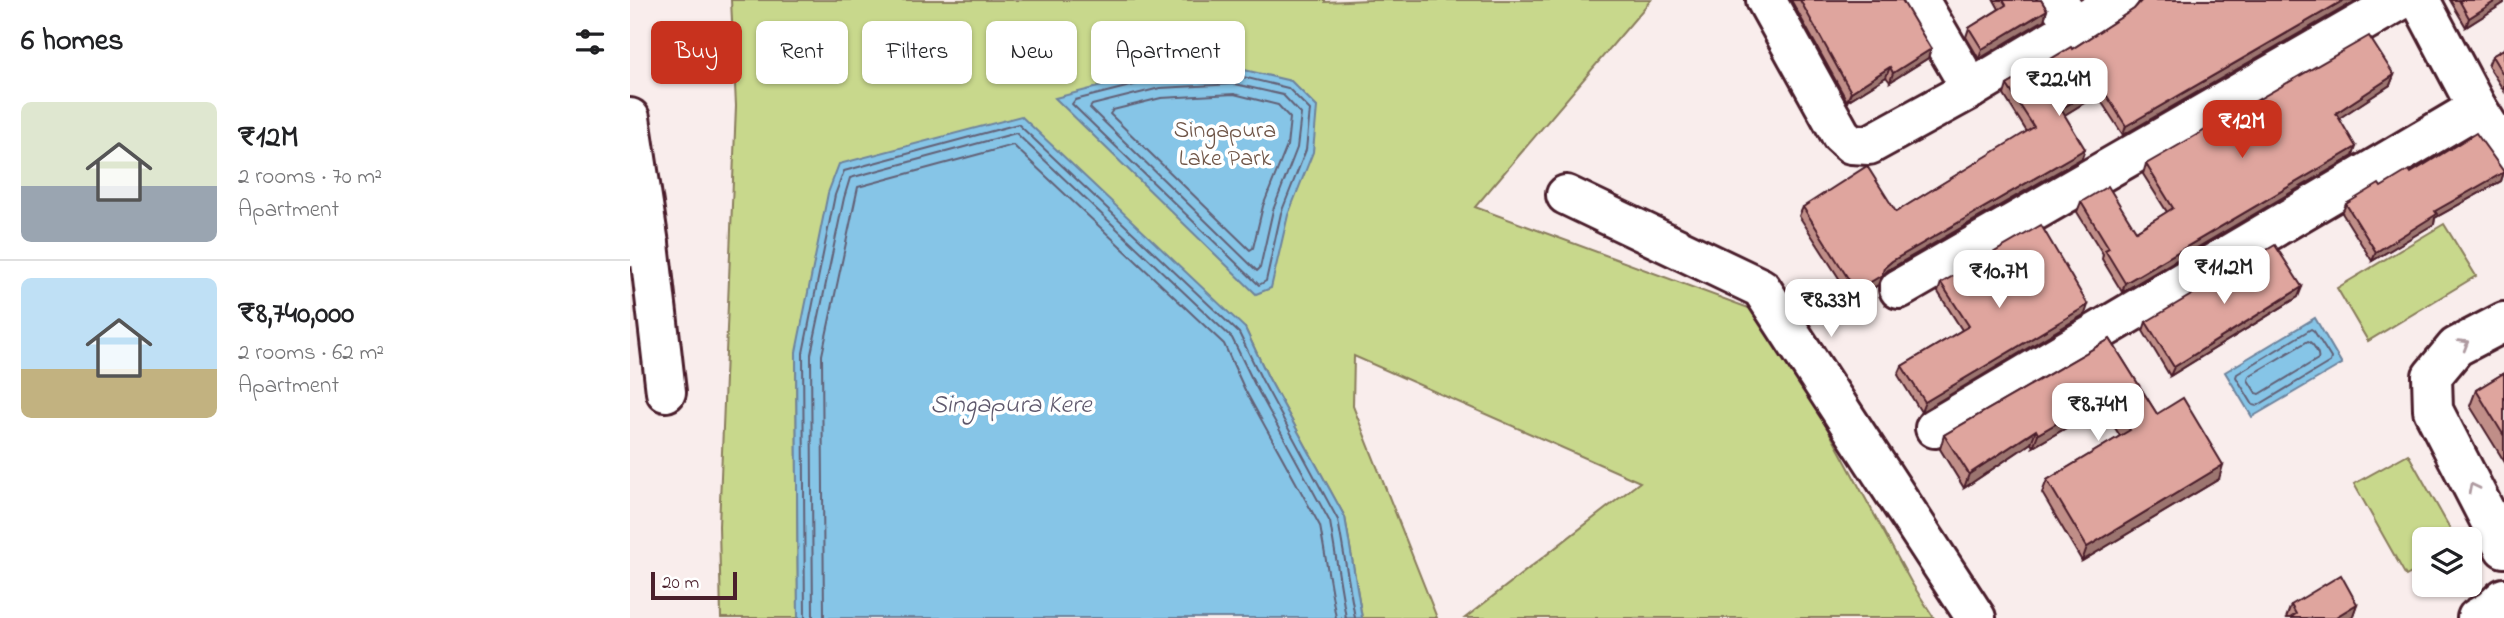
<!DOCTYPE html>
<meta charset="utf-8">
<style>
body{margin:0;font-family:"Indie Flower",sans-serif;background:#f2f2f2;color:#202124;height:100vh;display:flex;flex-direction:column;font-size:26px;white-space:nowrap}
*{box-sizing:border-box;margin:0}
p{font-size:23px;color:#757577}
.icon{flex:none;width:38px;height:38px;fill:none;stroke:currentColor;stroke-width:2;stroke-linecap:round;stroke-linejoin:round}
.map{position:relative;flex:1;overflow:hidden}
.sheet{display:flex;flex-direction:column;background:#fff;width:630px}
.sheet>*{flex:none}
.banner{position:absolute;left:21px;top:21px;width:665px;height:63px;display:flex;gap:14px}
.fabs{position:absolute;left:1782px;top:527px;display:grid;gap:14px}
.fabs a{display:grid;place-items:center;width:70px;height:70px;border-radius:10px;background:#fff;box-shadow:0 2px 5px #0004;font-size:35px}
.scale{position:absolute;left:21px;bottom:18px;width:86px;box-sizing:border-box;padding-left:7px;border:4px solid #4a1f2b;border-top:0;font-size:19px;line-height:24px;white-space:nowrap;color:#4a1f2b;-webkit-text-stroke:5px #fff;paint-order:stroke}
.price{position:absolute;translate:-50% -60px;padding:0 16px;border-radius:14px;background:#fff;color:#222;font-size:23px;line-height:46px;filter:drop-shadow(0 2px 4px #0008)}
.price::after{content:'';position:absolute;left:50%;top:42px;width:21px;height:16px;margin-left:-10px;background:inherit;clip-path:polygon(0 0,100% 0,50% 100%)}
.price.selected{background:#c8321e;color:#fff}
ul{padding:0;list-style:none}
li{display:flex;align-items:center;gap:21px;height:175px;padding:0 21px}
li+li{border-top:2px solid #e0e0e0}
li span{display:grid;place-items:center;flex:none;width:196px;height:140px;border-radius:10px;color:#555}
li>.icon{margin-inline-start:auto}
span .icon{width:84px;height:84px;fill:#fffc;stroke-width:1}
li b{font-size:30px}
h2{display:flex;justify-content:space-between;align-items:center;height:84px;padding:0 21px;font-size:30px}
.tag{padding:0 24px;border-radius:10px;background:#fff;box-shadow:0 2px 5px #0004;font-size:24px;line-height:63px}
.tag.selected{background:#c8321e;color:#fff}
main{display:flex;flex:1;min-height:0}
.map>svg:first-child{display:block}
.green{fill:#c8d88c;stroke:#897c5c;stroke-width:2}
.water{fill:#86c5e7;stroke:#6e839c;stroke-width:2}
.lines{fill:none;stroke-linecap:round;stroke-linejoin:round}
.shore{stroke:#626176;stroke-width:2}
.minor-casing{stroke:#4a1f2b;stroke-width:44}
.minor{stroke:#fff;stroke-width:38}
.wall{fill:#c08e88;stroke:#4a1f2b;stroke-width:2}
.shaded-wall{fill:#9c746f;stroke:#4a1f2b;stroke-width:2}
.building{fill:#dfa59e;stroke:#4a1f2b;stroke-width:2}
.oneway{stroke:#ae9aa0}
.labels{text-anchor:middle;stroke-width:7;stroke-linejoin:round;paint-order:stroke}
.park-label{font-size:24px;fill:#705648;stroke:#fff}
.water-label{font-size:26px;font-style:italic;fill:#5f596d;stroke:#fff}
</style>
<main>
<section class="sheet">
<h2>6 homes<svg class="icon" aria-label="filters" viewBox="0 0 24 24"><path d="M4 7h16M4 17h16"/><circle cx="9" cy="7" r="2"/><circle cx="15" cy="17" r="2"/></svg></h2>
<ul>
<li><span style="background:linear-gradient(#dfe7d0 60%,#9aa5b1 0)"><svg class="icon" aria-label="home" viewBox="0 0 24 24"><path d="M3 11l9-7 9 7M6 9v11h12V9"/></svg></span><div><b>₹12M</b><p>2 rooms · 70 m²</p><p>Apartment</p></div></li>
<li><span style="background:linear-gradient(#bfe0f5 65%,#c2b280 0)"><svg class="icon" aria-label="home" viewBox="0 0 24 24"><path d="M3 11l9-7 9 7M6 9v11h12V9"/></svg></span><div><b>₹8,740,000</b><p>2 rooms · 62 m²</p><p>Apartment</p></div></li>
</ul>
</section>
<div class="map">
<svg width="1874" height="618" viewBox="0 0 1874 618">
<rect width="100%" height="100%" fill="#f9edec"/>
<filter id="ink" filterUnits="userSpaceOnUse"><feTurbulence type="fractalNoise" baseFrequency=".0143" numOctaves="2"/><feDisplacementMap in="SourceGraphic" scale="14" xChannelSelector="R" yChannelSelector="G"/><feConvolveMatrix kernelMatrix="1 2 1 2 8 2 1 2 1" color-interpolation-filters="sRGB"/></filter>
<g filter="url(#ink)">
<g class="green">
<polygon points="101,0 695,0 695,2 739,0 1021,0 845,207 1135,314 1281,582 1304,618 835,618 1010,482 724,356 723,406 807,618 732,618 715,517 638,377 615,328 166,352 168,618 91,618 89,526 106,106"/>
<polygon points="1814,224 1846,276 1738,341 1707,288"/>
<polygon points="1778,454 1826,539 1794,539 1794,566 1776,576 1724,484"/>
</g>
<g class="water">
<polygon points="606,68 661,81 687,107 683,152 658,215 641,288 626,294 425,98 527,72"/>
<polygon points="391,116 615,328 638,377 715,517 732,618 168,618 166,352 198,193 209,164"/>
<polygon points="1685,318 1712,364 1622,417 1595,372"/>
</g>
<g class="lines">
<g class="shore">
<polygon points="605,75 658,88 680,110 676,150 651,213 636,281 629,285 442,104 445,100 528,79"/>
<polygon points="605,84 653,95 671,114 667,148 643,210 630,268 627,271 460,108 462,105 530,88"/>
<polygon points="604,94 648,105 660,118 657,146 633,206 623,248 620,250 480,114 483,110 531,98"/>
<polygon points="1681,329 1684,331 1701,358 1700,362 1627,406 1623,405 1606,377 1607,374"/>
<path d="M1678,341c5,2 12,13 10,18l-58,35 -4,-1 -8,-13 1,-4z"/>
<polyline points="175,618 173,353 205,195 214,171 388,124 609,333 632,380 708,520 725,618"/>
<polyline points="183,618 181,354 214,198 220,178 386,133 602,338 625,385 700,522 716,618"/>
<polyline points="194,618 192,355 228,187 383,145 594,344 615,390 690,526 706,618"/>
</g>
<g class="minor-casing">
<g id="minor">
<polyline points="1136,0 1211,135 1221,144 1239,145 1341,89 1489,0"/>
<polyline points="1289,0 1341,89"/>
<polyline points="1427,0 1444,27"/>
<polyline points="1790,0 1847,108 1874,151"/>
<polyline points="0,118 19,244"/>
<polyline points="936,195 1131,288 1346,618"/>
<polyline points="0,247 19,244 36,392"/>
<polyline points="1269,289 1771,0"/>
<polyline points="1874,322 1826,347 1802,376 1803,410 1874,548"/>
<polyline points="1305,428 1847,108"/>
<polyline points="1847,618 1861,610 1874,598"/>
</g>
</g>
<use href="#minor" class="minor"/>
</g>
<g class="wall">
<polygon points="1161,0 1272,0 1298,58 1260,82 1256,77 1217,101"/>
<polygon points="1364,0 1411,0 1417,10 1414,20 1349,59 1336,37 1339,28 1369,9"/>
<polygon points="1511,0 1727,0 1493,135 1467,95 1434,115 1452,158 1258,270 1251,277 1248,285 1223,300 1169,216 1173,207 1266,212 1397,132 1374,95 1377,85 1442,49 1504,9"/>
<polygon points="1820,0 1874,0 1874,3 1836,27"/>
<polygon points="1874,49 1874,91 1858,66 1862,56"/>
<polygon points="1764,75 1760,85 1709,118 1723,156 1492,292 1472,259 1473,254 1447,212 1451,202 1506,231 1537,212 1513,174 1516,164"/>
<polygon points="1874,172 1871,181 1805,218 1804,224 1742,261 1712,213 1716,204 1781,173"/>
<polygon points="1311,283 1455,314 1291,412 1268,375 1272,366 1332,330 1308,292"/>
<polygon points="1668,297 1540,376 1513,331 1516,322"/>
<polygon points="1480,339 1527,414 1589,479 1452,561 1412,493 1417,480 1490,436 1472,407 1403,447 1401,443 1334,488 1310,449 1314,435"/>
<polygon points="1874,373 1874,461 1840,406 1846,390"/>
<polygon points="1727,604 1722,618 1656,618 1661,605"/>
</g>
<g class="shaded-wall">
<polygon points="1714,0 1727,0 1493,135 1496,126"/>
<polygon points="1867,0 1874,0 1874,3 1836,27 1839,18"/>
<polygon points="1417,10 1414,20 1349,59 1352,49"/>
<polygon points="1301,49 1298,58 1260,82 1263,73"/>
<polygon points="1260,67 1256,77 1217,101 1221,92"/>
<polygon points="1764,75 1760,85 1702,123 1706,113"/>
<polygon points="1470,85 1467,95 1428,119 1431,109"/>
<polygon points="1726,147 1723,156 1492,292 1495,283"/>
<polygon points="1455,149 1452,158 1258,270 1251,277 1248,285 1223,300 1226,291 1262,261"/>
<polygon points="1874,172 1871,181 1805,218 1804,224 1742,261 1746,252 1805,211"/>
<polygon points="1672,287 1668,297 1540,376 1544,367"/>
<polygon points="1458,305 1455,314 1291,412 1295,402"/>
<polygon points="1477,394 1472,407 1403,447 1408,434"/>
<polygon points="1406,430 1401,443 1334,488 1339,474"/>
<polygon points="1593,465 1589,479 1452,561 1457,547"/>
<polygon points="1727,604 1722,618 1704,618"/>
</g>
<g class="building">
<polygon points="1170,0 1272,0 1301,49 1263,73 1260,67 1221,92"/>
<polygon points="1373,0 1411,0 1417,10 1352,49 1339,28 1376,5"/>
<polygon points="1512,0 1714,0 1496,126 1470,85 1431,109 1455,149 1262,261 1254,268 1252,275 1226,291 1173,207 1237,166 1266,212 1404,127 1377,85 1441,47 1442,49 1504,9"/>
<polygon points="1829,0 1867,0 1839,18"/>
<polygon points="1739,36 1764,75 1706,113 1726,147 1495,283 1475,250 1479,248 1451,202 1478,186 1506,231 1543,208 1516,164"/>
<polygon points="1874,49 1874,76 1862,56"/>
<polygon points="1846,133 1874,172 1805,211 1807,214 1746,252 1716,204 1749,184 1751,187 1779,170 1781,173"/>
<polygon points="1411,225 1458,305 1295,402 1272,366 1339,326 1311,283"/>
<polygon points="1645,245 1672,287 1544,367 1516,322"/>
<polygon points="1480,339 1527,414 1553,398 1593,465 1457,547 1417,480 1500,430 1477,394 1408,434 1406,430 1339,474 1314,435"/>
<polygon points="1874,373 1874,436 1846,390"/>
<polygon points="1711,575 1727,604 1704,618 1660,618 1666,614 1661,605"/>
</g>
<defs><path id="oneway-chevron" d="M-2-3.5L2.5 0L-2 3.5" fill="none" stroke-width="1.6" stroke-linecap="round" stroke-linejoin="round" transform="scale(1.75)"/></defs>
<g class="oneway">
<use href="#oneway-chevron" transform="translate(1834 344) rotate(-31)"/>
<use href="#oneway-chevron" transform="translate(1843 488) rotate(-117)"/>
</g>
</g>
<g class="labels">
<g class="park-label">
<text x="595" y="137">Singapura<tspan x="595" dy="28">Lake Park</tspan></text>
</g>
<g class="water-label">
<text x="381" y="412">Singapura Kere</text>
</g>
</g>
</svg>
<div class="fabs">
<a><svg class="icon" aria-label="layers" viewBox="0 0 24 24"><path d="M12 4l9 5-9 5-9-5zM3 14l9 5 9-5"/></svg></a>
</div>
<div class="scale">20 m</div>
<b class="price" style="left:1429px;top:118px">₹22.4M</b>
<b class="price selected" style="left:1612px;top:160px">₹12M</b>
<b class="price" style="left:1594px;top:306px">₹11.2M</b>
<b class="price" style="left:1369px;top:310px">₹10.7M</b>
<b class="price" style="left:1201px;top:339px">₹8.33M</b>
<b class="price" style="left:1468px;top:443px">₹8.74M</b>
<div class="banner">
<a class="tag selected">Buy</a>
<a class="tag">Rent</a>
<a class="tag">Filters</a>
<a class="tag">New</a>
<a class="tag">Apartment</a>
</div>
</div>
</main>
